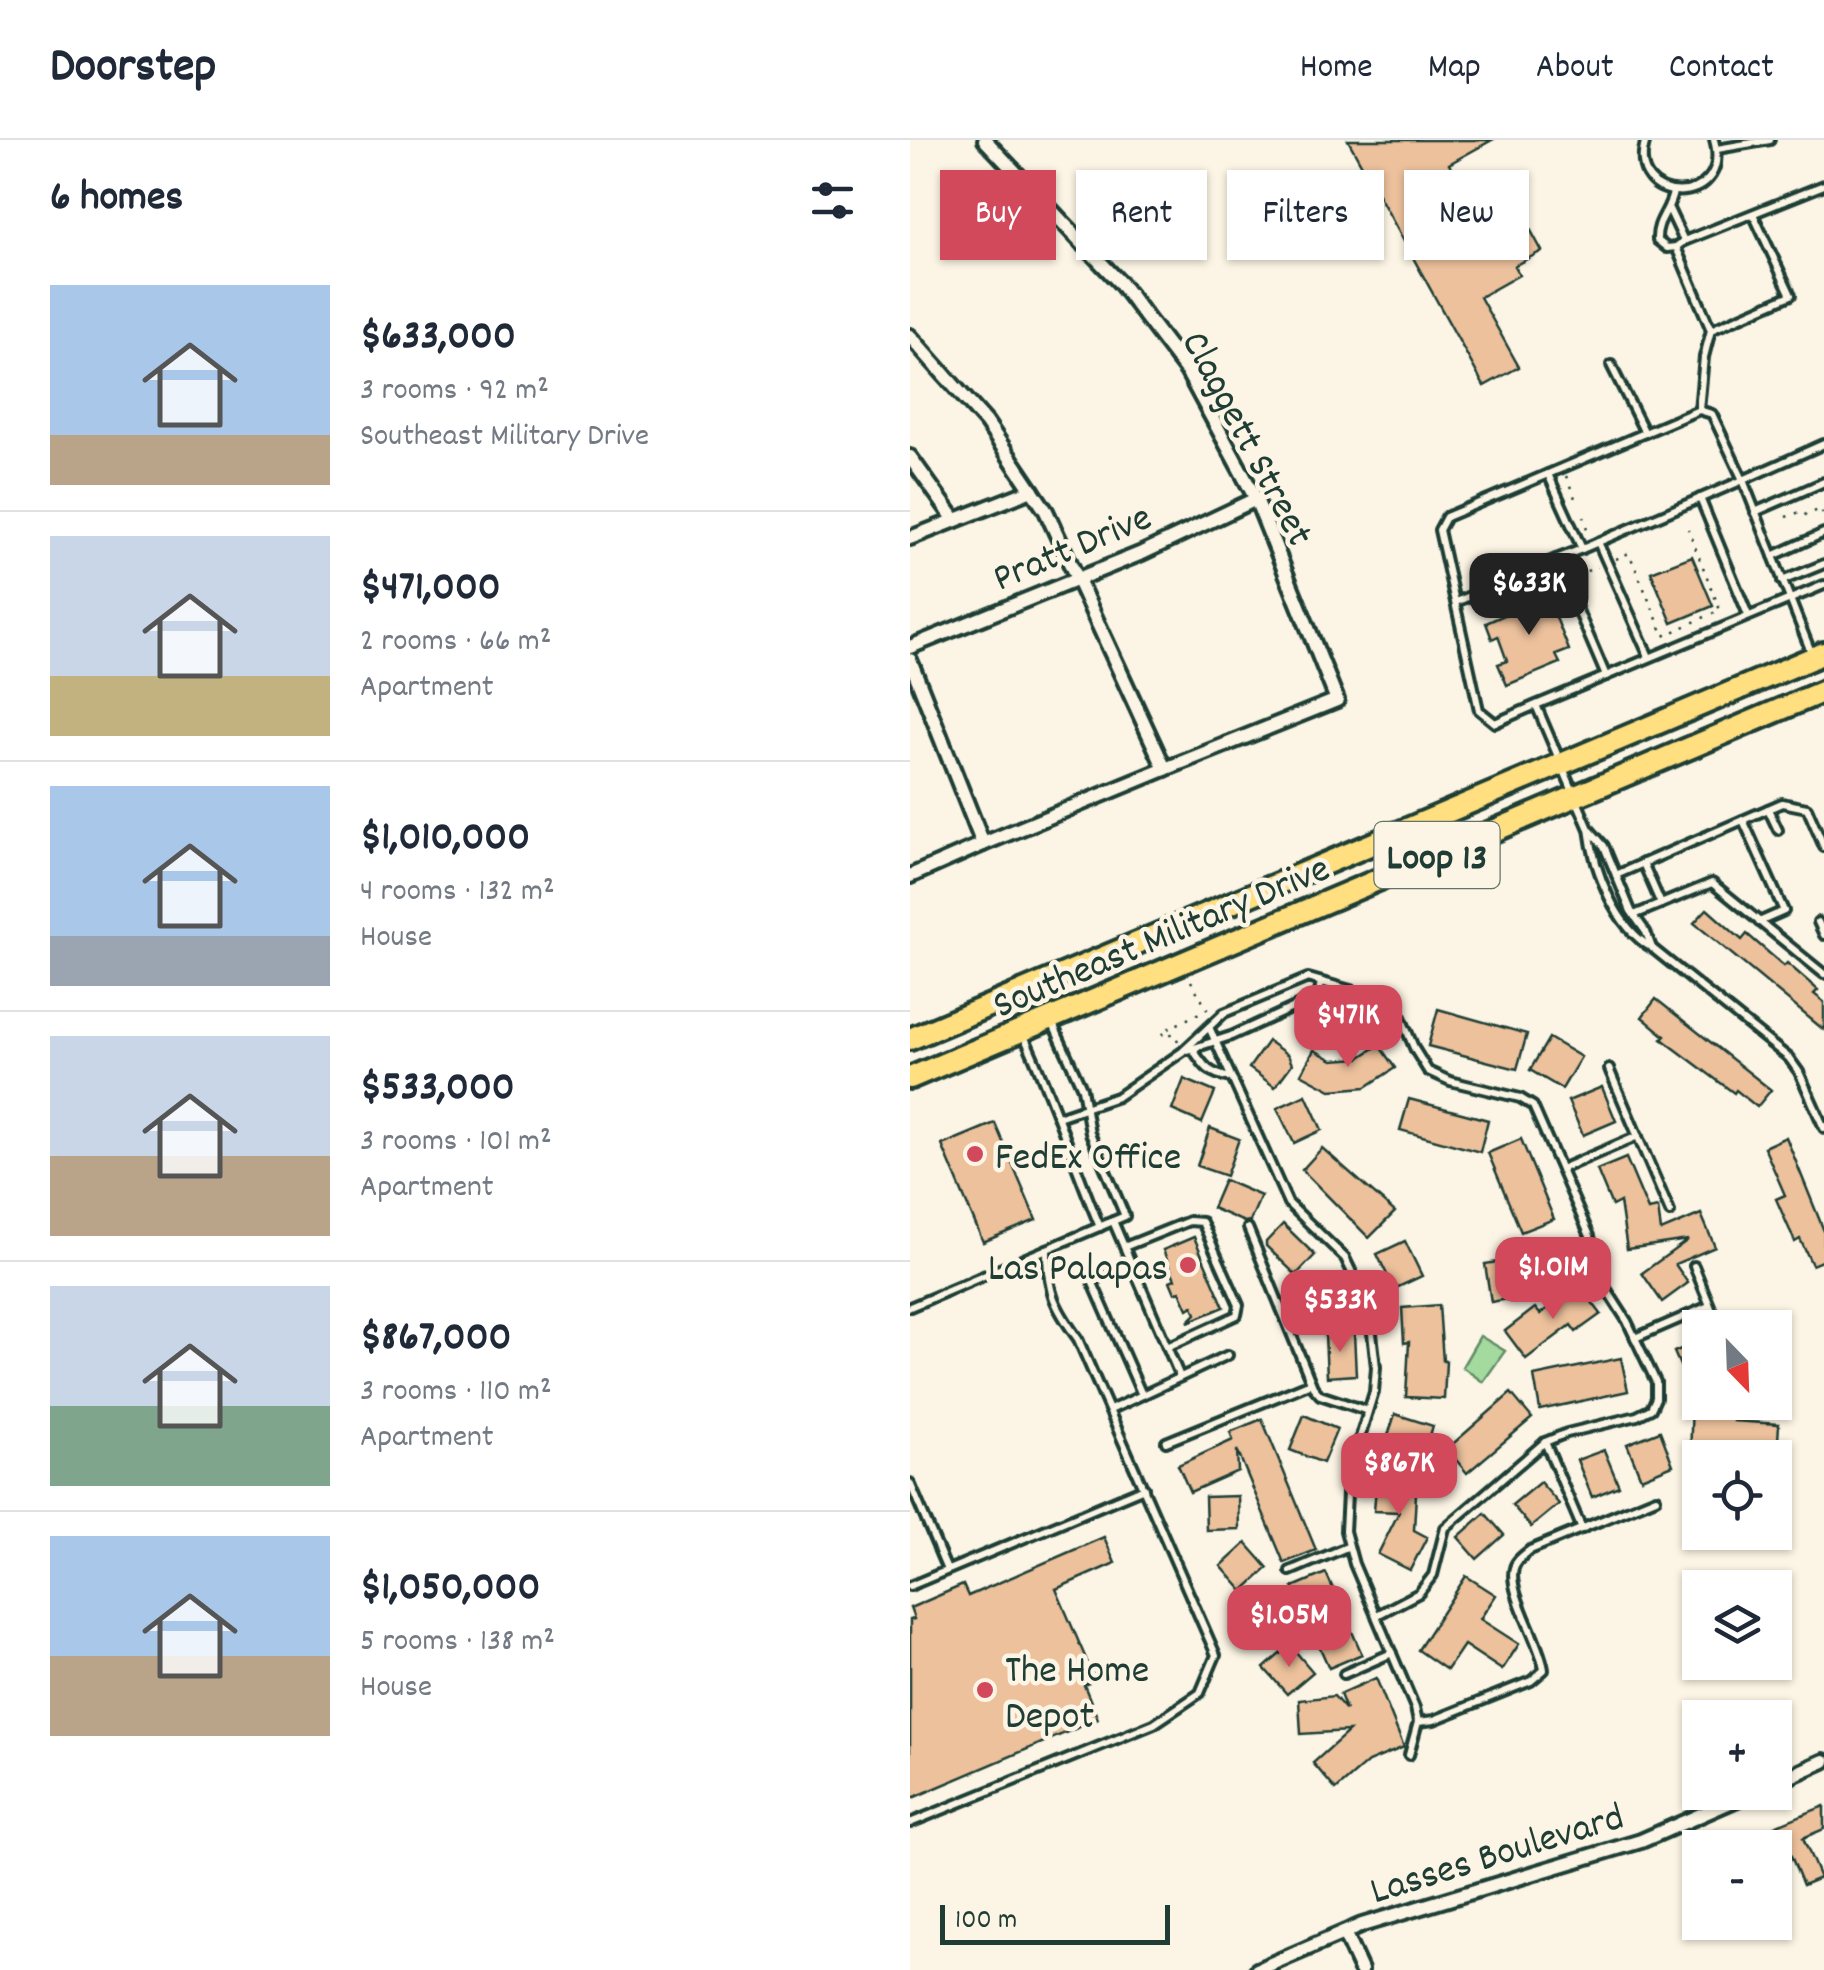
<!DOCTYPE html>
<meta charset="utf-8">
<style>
body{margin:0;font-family:Dekko,sans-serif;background:#f2f2f3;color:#1f2937;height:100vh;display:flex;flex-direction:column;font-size:38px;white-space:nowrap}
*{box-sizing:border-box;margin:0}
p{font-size:32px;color:#747a83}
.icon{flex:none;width:55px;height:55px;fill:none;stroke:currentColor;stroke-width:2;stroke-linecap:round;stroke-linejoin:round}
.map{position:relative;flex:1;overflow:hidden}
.panel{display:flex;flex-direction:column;background:#fff;width:910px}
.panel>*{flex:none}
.guide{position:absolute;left:30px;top:30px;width:732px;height:90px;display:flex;gap:20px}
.needle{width:65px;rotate:157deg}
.buttons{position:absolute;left:772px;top:1170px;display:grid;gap:20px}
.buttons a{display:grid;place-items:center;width:110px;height:110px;border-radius:0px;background:#fff;box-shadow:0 2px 8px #0004;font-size:50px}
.scale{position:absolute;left:30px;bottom:25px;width:230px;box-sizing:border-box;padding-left:10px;border:5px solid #1f3d34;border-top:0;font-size:28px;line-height:35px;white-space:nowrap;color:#1f3d34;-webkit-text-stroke:8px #fcf5e5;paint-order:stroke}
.price{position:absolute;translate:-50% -85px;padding:0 22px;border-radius:20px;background:#d1495b;color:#fff;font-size:32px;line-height:65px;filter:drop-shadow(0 2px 5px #0008)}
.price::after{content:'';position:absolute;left:50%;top:60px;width:30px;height:22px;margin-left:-15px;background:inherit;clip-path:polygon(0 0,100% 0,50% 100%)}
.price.selected{background:#222;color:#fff}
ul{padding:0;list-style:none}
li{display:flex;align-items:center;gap:30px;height:250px;padding:0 50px}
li+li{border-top:2px solid #e0e1e3}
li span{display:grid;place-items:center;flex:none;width:280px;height:200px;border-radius:0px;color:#555}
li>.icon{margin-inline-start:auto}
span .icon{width:120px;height:120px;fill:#fffc;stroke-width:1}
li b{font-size:42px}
h2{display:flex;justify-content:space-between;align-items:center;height:120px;padding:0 50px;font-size:42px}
.tag{padding:0 35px;border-radius:0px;background:#fff;box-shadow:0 2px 8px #0004;font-size:35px;line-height:90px}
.tag.selected{background:#d1495b;color:#fff}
header{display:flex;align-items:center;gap:60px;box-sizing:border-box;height:140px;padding:0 50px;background:#fff;border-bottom:2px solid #e0e1e3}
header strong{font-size:48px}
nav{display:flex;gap:55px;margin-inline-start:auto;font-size:35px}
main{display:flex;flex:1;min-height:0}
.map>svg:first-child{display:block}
.green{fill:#a4da9d;stroke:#628c68;stroke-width:2.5}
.building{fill:#ecc19c;stroke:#1f3d34;stroke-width:2.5}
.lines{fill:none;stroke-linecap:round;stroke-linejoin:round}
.lane-casing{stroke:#1f3d34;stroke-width:14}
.street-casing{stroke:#1f3d34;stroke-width:20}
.primary-casing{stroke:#1f3d34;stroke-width:28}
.path{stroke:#1f3d34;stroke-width:2.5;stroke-dasharray:2.5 8;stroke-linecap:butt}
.lane{stroke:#fcf5e5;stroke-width:6}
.street{stroke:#fcf5e5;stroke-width:12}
.primary{stroke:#ffdf80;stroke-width:20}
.poi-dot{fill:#d1495b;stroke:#fcf5e5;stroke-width:4}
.labels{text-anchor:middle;stroke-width:9;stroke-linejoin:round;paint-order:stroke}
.shield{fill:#fcf5e5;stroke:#617469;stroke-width:2.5}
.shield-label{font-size:38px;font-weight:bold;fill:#1f3d34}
.street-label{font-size:40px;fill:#1f3d34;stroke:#fcf5e5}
.poi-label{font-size:40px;fill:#1f3d34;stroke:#fcf5e5;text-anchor:start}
</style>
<header>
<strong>Doorstep</strong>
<nav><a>Home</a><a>Map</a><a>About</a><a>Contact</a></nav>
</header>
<main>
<section class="panel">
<h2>6 homes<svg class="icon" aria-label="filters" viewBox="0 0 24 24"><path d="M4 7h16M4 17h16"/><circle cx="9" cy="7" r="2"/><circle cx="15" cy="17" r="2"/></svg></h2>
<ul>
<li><span style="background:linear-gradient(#a9c7e8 75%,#b9a48a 0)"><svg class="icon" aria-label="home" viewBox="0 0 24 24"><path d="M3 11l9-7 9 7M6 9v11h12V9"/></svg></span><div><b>$633,000</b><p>3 rooms · 92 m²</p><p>Southeast Military Drive</p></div></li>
<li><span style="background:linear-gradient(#c9d6e8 70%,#c2b280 0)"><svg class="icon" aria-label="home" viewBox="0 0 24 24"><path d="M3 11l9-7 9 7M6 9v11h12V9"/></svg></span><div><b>$471,000</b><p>2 rooms · 66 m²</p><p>Apartment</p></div></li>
<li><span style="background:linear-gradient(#a9c7e8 75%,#9aa5b1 0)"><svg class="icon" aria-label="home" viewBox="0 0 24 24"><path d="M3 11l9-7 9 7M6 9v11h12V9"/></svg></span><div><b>$1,010,000</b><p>4 rooms · 132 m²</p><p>House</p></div></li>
<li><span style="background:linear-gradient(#c9d6e8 60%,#b9a48a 0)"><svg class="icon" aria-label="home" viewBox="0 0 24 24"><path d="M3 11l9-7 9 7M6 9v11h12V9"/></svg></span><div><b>$533,000</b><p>3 rooms · 101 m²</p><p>Apartment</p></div></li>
<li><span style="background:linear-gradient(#c9d6e8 60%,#7fa58c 0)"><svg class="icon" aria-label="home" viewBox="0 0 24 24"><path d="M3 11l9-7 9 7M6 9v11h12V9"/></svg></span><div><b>$867,000</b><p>3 rooms · 110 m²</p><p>Apartment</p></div></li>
<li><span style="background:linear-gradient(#a9c7e8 60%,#b9a48a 0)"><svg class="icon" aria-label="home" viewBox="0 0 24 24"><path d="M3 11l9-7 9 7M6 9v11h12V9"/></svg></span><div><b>$1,050,000</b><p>5 rooms · 138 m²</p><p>House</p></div></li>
</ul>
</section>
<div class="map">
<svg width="914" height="1830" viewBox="0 0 914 1830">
<rect width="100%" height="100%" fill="#fcf5e5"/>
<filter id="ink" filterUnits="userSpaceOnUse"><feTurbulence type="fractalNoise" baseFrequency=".01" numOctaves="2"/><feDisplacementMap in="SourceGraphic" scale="20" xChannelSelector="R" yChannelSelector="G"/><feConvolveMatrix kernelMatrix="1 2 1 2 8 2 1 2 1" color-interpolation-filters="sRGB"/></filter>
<g filter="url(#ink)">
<polygon class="green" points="570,1196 595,1211 573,1242 552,1227"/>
<g class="building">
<polygon points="438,0 582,0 539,24 542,30 521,42 546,88 574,73 592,105 620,89 632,111 604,126 609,135 570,157 609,227 574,246"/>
<polygon points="782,416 803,466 762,483 741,432"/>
<polygon points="635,450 659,510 646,515 650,523 597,545 588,524 597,521 588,496 582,499 576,483 599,473 597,466"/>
<polygon points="797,769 832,800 837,794 874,826 877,823 908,850 904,854 914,862 914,890 784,783"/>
<polygon points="746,859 861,950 847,967 826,950 824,953 752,899 755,896 732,877"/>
<polygon points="528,869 617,894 607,929 518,906"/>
<polygon points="639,898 671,917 652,949 620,930"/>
<polygon points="358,901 378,915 382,924 365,947 339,928"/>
<polygon points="469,905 485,928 456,947 421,950 391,934 404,910 423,920 449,918"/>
<polygon points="274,939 305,952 292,983 262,970"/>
<polygon points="692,947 706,981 673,995 658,961"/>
<polygon points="396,955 412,990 384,1003 367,968"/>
<polygon points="499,959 578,980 570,1012 490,990"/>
<polygon points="85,983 126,1080 73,1102 32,1005"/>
<polygon points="300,988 329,999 316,1036 287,1026"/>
<polygon points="876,997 914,1091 914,1120 902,1125 890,1099 885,1102 866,1059 875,1055 854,1007"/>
<polygon points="611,999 644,1079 611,1092 578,1013"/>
<polygon points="412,1008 485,1072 459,1098 392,1030"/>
<polygon points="716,1018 738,1070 748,1068 751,1091 791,1074 805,1107 765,1124 778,1143 752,1162 732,1133 778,1100 717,1109 710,1062 702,1066 687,1030"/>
<polygon points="314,1040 351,1056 340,1081 334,1082 302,1068"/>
<polygon points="373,1084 405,1115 386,1135 356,1106 356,1102"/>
<polygon points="284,1097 314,1167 278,1182 286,1174 283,1166 278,1169 270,1151 265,1153 260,1141 265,1139 253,1110"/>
<polygon points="495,1101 512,1136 484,1149 467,1114"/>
<polygon points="664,1104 669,1136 607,1145 616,1156 581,1162 575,1124 631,1115 630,1109"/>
<polygon points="418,1137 433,1171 400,1186 384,1151"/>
<polygon points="669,1145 691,1174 666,1192 661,1185 616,1219 595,1191 625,1168 630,1174"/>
<polygon points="529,1165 533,1221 536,1221 534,1259 496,1257 499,1202 494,1203 492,1168"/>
<polygon points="444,1193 446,1235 417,1237 415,1195"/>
<polygon points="790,1201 790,1262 825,1262 823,1281 869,1284 867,1318 780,1318 782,1262 786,1262 764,1212"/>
<polygon points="711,1218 718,1251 630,1270 624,1236"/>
<polygon points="601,1253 622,1278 557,1333 537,1309"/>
<polygon points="485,1274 523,1286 512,1320 474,1308"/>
<polygon points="394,1275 427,1289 413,1323 380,1310"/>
<polygon points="352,1279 406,1410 374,1423 327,1310 328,1331 280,1352 268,1325 323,1300 320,1292"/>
<polygon points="750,1291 763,1325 731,1338 717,1304"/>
<polygon points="694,1310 709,1346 682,1357 667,1320"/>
<polygon points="467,1333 507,1335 504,1390 517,1397 500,1430 468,1414 489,1372 464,1371"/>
<polygon points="630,1342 649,1364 621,1387 602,1365"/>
<polygon points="328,1356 329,1389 296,1390 295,1357"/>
<polygon points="575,1373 594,1395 567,1419 548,1397"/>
<polygon points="194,1397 205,1423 146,1449 185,1540 174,1545 188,1579 0,1659 0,1480 4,1479 0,1468 53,1445 58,1456"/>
<polygon points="336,1403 358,1428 333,1451 311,1426"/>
<polygon points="416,1433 452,1514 419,1528 383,1447"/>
<polygon points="556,1436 586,1455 570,1479 609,1504 592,1530 554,1505 537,1530 508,1510"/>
<polygon points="375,1458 376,1491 341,1492 340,1459"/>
<polygon points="380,1505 403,1532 377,1554 354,1528"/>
<polygon points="466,1538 494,1607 458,1622 426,1650 403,1623 439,1591 391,1594 389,1560 424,1556 436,1570 430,1554"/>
<polygon points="914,1666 914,1689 893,1698 910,1738 893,1745 881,1716 874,1719 869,1708 811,1708"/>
</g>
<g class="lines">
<g class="lane-casing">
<g id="lane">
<path d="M736,0c-23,68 88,69 68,0"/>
<polyline points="807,9 860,0"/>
<path d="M763,52c-3,19 -17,28 -16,48l10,8 9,-1 8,-6 140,-56"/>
<polyline points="759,69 774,101"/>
<polyline points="766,107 801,190 881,155 843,74"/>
<polyline points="701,225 735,293"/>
<polyline points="789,270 794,217 801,190"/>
<polyline points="638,334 789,270 802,274 833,340 914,304"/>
<polyline points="790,358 838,475"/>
<polyline points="845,372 914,342"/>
<polyline points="688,402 739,517"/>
<polyline points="672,409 833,340 901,512"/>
<polyline points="863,416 914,393"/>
<polyline points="872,441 914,424"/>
<polyline points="546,462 646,419"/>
<polyline points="696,536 914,445"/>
<polyline points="626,565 696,536 646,419 672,409 638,334 536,377 529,390 569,570 585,583 626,565 679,689 694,706 721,771 736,792 742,808"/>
<polyline points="858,669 868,690"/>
<polyline points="833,680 874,771 849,782"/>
<path d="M679,689c5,41 26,98 63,119l137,110 10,14 25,56"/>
<polyline points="733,723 751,764"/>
<polyline points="706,735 872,663 897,668 914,707"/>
<polyline points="724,775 802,743 914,834"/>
<polyline points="908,782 914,795"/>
<path d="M411,842c-6,27 -4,49 27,50l10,-9 10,-27"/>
<polyline points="299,887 378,1063 435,1118 459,1168 466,1227 464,1252 438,1336 435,1391 444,1424 505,1568 508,1582 499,1615"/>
<path d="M114,896c29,62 49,127 76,191"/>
<path d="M282,908c12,19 17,26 39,30"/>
<polyline points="278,910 321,896 426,848"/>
<polyline points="699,929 760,1072"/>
<polyline points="148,977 207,957 272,912 314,873 398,838 458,855 479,866 491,877 505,910 518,931 540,941 610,958 623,966 680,1096 690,1139 717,1181 746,1242 746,1258 741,1269 727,1276 657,1293 635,1302 535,1388 523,1435 509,1453 467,1475"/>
<polyline points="651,1029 728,996"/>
<polyline points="203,1081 270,1237"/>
<polyline points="338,1088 403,1247 410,1255 458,1271"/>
<polyline points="214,1107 279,1081 292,1082 329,1165 327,1175 257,1207"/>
<polyline points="221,1124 182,1141 232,1255"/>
<polyline points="784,1126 809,1188"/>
<polyline points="0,1167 215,1076 180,993 172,948 143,884"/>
<polyline points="725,1198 799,1166"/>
<polyline points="841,1262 843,1269"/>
<polyline points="200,1270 318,1215"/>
<polyline points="256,1302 401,1243"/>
<polyline points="635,1302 672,1389"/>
<polyline points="0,1343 37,1430"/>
<polyline points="380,1431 437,1407"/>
<polyline points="0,1446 234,1348"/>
<polyline points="434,1534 482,1513"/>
<path d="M508,1582l16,-2 97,-39 13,-11c-3,-27 -37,-78 -30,-102 2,-8 10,-13 16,-18l126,-52"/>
<path d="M0,1683l244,-99 46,-31 16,-38 -138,-316c-24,-33 -31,-48 -31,-90"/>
</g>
</g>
<g class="street-casing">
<g id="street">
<polyline points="0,196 76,282 136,371 255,629 427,560 346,359 277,231 211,144 75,0"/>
<polyline points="0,317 45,380"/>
<polyline points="0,398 122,350"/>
<polyline points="0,507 232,413 346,359"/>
<polyline points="0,520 73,704 0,736"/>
<polyline points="73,704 255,629"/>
<polyline points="865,1643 914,1621"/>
<polyline points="434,1793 451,1830"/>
<polyline points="347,1830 452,1785 731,1701 843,1652"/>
</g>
</g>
<g class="primary-casing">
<g id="primary">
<polyline points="0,899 914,513"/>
<polyline points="0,938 914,551"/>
</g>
</g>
<g class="path">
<polyline points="656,336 665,358"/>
<polyline points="673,376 678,392"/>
<polyline points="876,377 893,371 896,375 911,369 914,378"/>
<polyline points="706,419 719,413 754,496 810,470 778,389"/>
<polyline points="667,435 687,427"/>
<polyline points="268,901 264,893 255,897 252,892 297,869 281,841"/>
</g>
<use href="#lane" class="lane"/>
<use href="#street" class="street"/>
<use href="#primary" class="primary"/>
</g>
</g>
<g class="poi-dot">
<circle cx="65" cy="1014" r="10"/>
<circle cx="278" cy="1125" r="10"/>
<circle cx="75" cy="1550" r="10"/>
</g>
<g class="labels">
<rect class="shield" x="464.5" y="682" width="125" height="66" rx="8"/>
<g class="shield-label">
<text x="527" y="728">Loop 13</text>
</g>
<g class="street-label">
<text transform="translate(340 297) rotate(62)" y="14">Claggett Street</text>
<text transform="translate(161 405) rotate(-23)" y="14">Pratt Drive</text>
<text transform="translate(250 794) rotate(-23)" y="14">Southeast Military Drive</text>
<text transform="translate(586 1711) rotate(-17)" y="14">Lasses Boulevard</text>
</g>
<g class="poi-label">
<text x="85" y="1028">FedEx Office</text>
<text x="258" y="1139" text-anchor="end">Las Palapas</text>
<text x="95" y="1541">The Home<tspan x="95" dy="46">Depot</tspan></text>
</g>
</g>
</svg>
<div class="buttons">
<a><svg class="needle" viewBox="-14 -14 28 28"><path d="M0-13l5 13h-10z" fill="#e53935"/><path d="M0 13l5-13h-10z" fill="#747a83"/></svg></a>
<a><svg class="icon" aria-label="locate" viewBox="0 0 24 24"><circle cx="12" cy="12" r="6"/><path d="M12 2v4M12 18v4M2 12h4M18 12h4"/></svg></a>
<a><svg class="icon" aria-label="layers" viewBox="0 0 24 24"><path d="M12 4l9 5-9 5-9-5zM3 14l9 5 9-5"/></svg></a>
<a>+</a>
<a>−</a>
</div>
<div class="scale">100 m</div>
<b class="price selected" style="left:619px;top:498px">$633K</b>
<b class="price" style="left:438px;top:930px">$471K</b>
<b class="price" style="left:643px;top:1182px">$1.01M</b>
<b class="price" style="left:430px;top:1215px">$533K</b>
<b class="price" style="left:489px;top:1378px">$867K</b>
<b class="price" style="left:379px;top:1530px">$1.05M</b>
<div class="guide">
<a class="tag selected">Buy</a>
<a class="tag">Rent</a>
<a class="tag">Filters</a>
<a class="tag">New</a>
</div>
</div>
</main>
